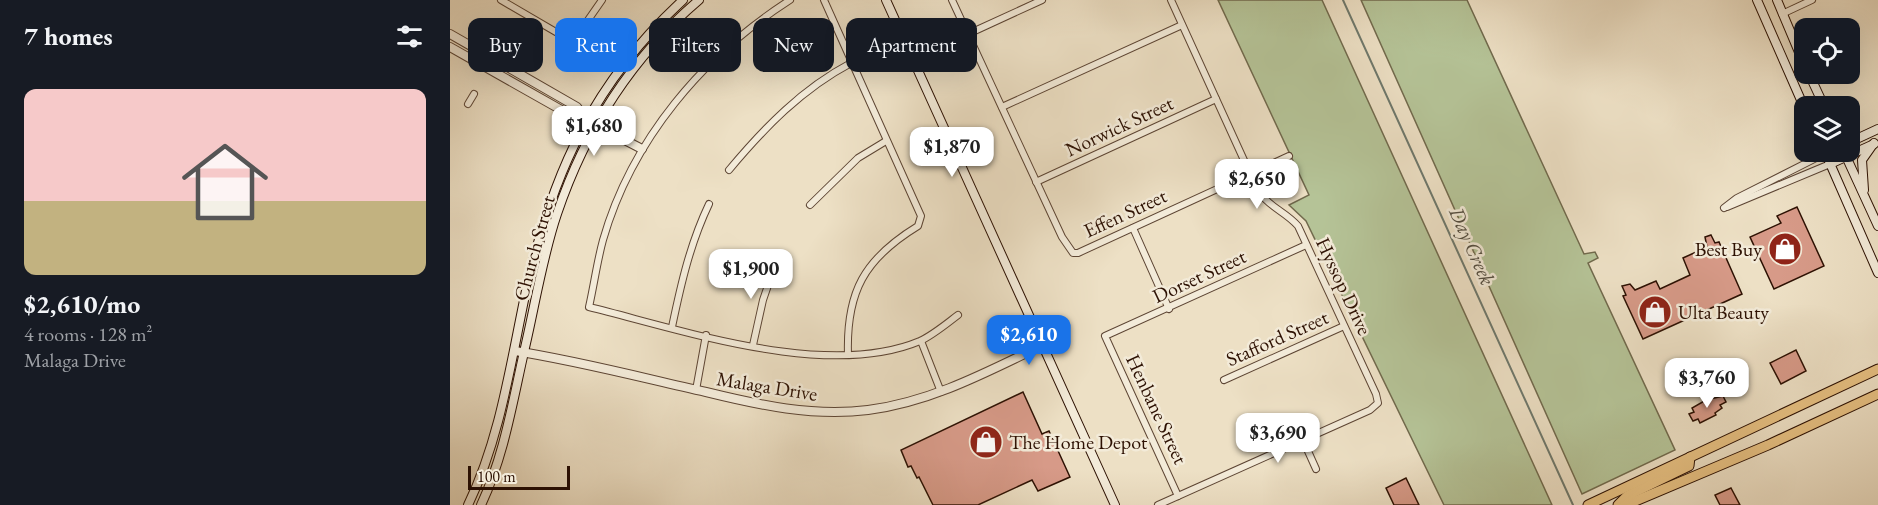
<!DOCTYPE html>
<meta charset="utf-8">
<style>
body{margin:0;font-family:"EB Garamond",serif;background:#20242c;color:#f1f3f6;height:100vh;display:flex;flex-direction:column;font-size:22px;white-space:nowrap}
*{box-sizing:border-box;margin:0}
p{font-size:20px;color:#9ea1a6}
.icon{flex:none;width:33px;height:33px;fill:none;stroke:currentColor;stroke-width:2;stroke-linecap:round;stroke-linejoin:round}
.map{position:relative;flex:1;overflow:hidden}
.side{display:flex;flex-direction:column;background:#171b24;width:450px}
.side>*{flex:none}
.guide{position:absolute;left:18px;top:18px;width:570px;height:54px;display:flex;gap:12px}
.controls{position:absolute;left:1344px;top:18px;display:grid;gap:12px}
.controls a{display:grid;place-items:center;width:66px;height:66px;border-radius:12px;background:#171b24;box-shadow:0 6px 24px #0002;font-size:30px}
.scale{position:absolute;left:18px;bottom:15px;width:102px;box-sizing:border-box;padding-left:6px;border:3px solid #2d1103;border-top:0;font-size:16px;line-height:21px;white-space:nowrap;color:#2d1103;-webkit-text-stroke:4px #f3ebd9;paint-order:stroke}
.price{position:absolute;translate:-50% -51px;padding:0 14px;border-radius:12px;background:#fff;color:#222;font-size:20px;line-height:39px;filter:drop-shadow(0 2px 3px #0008)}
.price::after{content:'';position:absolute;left:50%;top:36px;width:18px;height:14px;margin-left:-9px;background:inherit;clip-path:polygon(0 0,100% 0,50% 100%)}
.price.current{background:#1a73e8;color:#fff}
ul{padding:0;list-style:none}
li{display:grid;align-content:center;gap:12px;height:318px;padding:0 24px}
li+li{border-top:2px solid #363941}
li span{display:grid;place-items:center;height:186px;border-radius:12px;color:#555}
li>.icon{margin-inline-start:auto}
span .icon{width:108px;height:108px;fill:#fffc;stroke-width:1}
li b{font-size:26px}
h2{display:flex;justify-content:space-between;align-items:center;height:72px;padding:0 24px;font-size:26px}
.tag{padding:0 21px;border-radius:12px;background:#171b24;box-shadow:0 6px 24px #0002;font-size:21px;line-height:54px}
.tag.current{background:#1a73e8;color:#fff}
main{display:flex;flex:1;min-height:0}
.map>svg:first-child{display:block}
.green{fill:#b5c397;stroke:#716a4d;stroke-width:1.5}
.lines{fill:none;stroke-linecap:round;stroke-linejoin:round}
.stream{stroke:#6e786c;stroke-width:2}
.building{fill:#d79a88;stroke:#2d1103;stroke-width:1.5}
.minor-casing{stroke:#5d4534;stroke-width:8}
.tertiary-casing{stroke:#5d4534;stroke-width:10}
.secondary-casing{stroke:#2d1103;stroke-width:10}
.primary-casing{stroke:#2d1103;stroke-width:11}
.minor{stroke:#f3ebd9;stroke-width:6}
.tertiary{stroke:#f3ebd9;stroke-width:8}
.secondary{stroke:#f3ebd9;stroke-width:8}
.primary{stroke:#e6c082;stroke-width:9}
.labels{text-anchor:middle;stroke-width:5;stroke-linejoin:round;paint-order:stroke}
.street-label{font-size:20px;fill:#2d1103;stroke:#f3ebd9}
.poi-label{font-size:20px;fill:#2d1103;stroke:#f3ebd9;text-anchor:start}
.water-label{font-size:21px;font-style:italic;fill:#534d40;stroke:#f3ebd9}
</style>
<main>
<section class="side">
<h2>7 homes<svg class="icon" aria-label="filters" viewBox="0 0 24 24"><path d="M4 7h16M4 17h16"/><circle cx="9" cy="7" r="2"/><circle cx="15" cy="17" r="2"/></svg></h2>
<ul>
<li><span style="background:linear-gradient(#f6c9c9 60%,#c2b280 0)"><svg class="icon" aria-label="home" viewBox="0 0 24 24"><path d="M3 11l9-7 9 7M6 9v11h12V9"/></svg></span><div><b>$2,610/mo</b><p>4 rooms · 128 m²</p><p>Malaga Drive</p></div></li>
</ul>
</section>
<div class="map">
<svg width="1428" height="505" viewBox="0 0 1428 505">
<rect width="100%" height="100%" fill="#ede0c5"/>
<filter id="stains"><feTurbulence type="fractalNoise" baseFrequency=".00333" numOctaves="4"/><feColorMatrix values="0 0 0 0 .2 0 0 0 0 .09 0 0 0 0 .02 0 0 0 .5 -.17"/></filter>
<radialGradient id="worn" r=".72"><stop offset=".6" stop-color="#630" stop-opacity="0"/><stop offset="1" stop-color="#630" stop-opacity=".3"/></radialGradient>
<g class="green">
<polygon points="768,0 872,0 1102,505 994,505 856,221 839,205 859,195"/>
<polygon points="911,0 1017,0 1134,254 1145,252 1148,258 1138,263 1225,450 1132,494"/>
</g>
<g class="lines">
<polyline class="stream" points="893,0 1123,505"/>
</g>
<g class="building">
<polygon points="1347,207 1374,266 1324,289 1300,237 1331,223 1327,216"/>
<polygon points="1261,235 1265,243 1269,242 1292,294 1193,339 1173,296 1176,295 1172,286 1180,284 1185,290 1206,281 1210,289 1240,275 1233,258 1257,247 1255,237"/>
<polygon points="1346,350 1356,371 1331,384 1320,363"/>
<polygon points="573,392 592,434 599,431 620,477 588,491 582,480 528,505 483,505 469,477 467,478 461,466 458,467 451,450"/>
<polygon points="1273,396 1276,402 1270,405 1272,408 1265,413 1266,415 1250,423 1248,419 1243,421 1239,414 1244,412 1242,408 1256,400"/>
<polygon points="956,478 969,505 944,505 936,488"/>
<polygon points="1281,488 1290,505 1270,505 1265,495"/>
</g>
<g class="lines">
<g class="minor-casing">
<g id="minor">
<polyline points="51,0 111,35 122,37 129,33 152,0"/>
<path d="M340,0c-87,56 -158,139 -187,240 -6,22 -9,45 -14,67 94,23 238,73 331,34 13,-6 26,-17 38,-26"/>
<path d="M374,0l97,216 -3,10c-54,33 -72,66 -70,129"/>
<polyline points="502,0 612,237 623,253 628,253 839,156"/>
<polyline points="1332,14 1362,0"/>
<polyline points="518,34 592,0"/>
<polyline points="18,104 24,94"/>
<polyline points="552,107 732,25"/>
<path d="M279,170c36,-43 73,-81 122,-107"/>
<polyline points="586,182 766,99"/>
<polyline points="360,205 408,158 436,141"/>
<polyline points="1277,207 1380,164"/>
<polyline points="1274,208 1287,198 1376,153"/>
<polyline points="683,228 719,309"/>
<path d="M222,327c9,-43 18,-83 37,-123"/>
<polyline points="471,341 491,392"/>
<polyline points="303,345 313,300 326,262"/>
<polyline points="774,380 894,326"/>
<polyline points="246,390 256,335"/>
<polyline points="853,440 866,469"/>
<polyline points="728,496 655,336 856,245"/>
<path d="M708,505l212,-95 8,-7 -2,-9 -78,-168c-12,-14 -29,-19 -40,-35l-87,-191"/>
</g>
</g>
<g class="tertiary-casing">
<g id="tertiary">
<polyline points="0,34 127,107 136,120"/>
<polyline points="0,47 122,116 136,120 192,149"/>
<path d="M65,351c64,10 128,27 191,41 53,13 107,25 162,18 63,-8 119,-38 175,-65"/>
</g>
</g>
<g class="secondary-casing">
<g id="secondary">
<polyline points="436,0 665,505"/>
<polyline points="1307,0 1354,107"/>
<polyline points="1327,0 1354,64"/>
<polyline points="1359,74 1374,106"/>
<polyline points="1400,142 1428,129"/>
<polyline points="1375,152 1428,273"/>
<polyline points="1394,152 1428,226"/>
<polyline points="1380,164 1424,144"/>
<polyline points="1414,190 1412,160 1424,143"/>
<path d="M18,505c33,-68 43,-145 59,-219 26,-115 68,-205 156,-286"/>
<path d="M31,505c23,-49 31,-100 43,-153 11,-46 18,-94 33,-138 28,-83 75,-157 142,-214"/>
</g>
</g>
<g class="primary-casing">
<g id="primary">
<polyline points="1138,505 1428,369"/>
<polyline points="1168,505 1177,496 1239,466 1240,457"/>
<polyline points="1176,505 1318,445 1428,394"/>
</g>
</g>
<use href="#minor" class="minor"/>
<use href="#tertiary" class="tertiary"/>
<use href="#secondary" class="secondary"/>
<use href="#primary" class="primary"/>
</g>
<defs>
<g id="shop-disc" transform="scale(1.725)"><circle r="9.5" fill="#8f2418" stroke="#f3ebd9"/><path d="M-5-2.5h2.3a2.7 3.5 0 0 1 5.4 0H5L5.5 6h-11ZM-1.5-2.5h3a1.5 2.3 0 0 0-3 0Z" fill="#fff"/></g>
</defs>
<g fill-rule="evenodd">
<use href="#shop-disc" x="1335" y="249"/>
<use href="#shop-disc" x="1205" y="312"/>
<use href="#shop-disc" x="536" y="442"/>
</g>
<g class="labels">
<g class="street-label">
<text transform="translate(669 126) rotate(-25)" y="7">Norwick Street</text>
<text transform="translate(675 213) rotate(-25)" y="7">Effen Street</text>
<text transform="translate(84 248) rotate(-75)" y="7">Church Street</text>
<text transform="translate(749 276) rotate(-25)" y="7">Dorset Street</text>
<text transform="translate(894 286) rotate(65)" y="7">Hyssop Drive</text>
<text transform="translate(827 338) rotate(-24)" y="7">Stafford Street</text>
<text transform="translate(317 386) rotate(9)" y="7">Malaga Drive</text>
<text transform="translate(707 409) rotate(65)" y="7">Henbane Street</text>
</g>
<g class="poi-label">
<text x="1312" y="256" text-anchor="end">Best Buy</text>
<text x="1228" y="319">Ulta Beauty</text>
<text x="559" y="449">The Home Depot</text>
</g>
<g class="water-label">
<text transform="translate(1022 246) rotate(66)" y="7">Day Creek</text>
</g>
</g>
<rect width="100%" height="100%" filter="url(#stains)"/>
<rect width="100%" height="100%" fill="url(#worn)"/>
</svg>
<div class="controls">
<a><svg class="icon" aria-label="locate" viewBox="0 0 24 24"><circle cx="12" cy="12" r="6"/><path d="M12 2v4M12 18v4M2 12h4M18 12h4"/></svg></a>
<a><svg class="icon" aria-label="layers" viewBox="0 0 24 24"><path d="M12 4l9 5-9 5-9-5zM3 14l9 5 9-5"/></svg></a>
</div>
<div class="scale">100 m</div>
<b class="price" style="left:144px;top:157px">$1,680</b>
<b class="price" style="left:502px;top:178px">$1,870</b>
<b class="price" style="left:807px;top:210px">$2,650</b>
<b class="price" style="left:301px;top:300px">$1,900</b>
<b class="price current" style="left:579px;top:366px">$2,610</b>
<b class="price" style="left:1257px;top:409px">$3,760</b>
<b class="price" style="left:828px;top:464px">$3,690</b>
<div class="guide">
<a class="tag">Buy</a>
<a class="tag current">Rent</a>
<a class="tag">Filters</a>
<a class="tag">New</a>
<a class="tag">Apartment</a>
</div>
</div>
</main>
